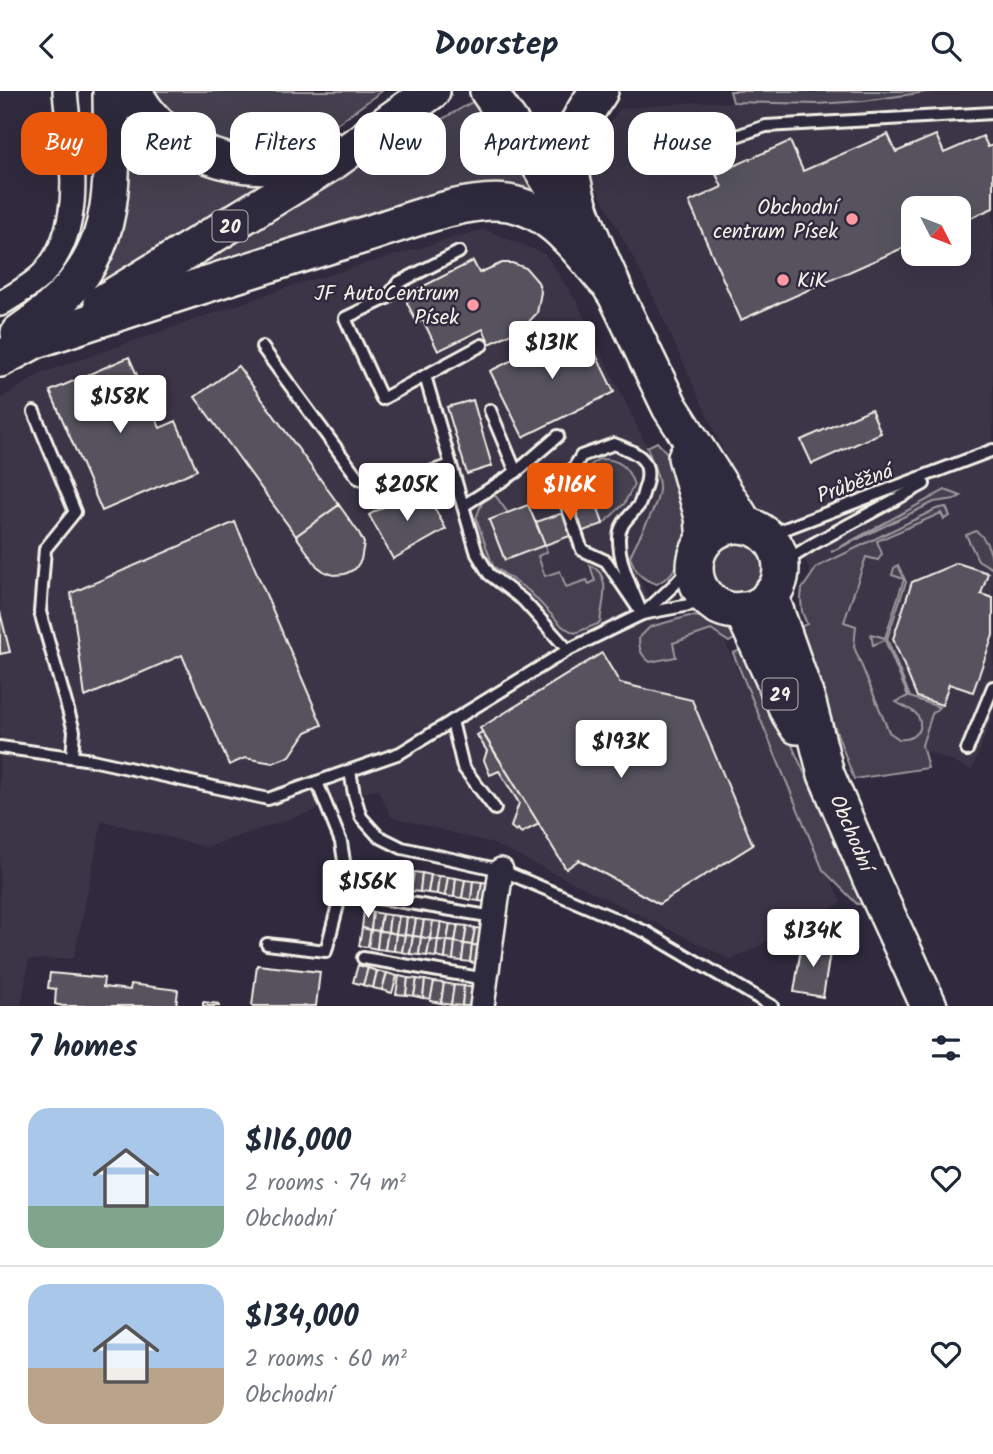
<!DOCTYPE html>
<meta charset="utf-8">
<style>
body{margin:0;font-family:Kalam,sans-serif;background:#f6f6f7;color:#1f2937;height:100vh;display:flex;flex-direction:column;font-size:26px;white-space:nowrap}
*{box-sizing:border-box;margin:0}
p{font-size:23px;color:#747a83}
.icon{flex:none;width:38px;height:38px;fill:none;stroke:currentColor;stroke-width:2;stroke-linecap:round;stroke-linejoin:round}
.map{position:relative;height:915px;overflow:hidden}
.side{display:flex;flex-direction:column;background:#fff;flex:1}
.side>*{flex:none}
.hud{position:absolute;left:21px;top:21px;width:952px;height:63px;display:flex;gap:14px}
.needle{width:46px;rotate:132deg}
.tools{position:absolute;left:901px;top:105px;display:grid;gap:14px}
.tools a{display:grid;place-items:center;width:70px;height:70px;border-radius:14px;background:#fff;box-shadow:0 7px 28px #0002;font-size:35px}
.price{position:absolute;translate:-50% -60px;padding:0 16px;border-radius:7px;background:#fff;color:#222;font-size:23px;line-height:46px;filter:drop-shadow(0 2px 4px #0008)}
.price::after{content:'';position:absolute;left:50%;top:42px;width:21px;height:16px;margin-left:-10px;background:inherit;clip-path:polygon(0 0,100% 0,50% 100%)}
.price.active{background:#ea580c;color:#fff}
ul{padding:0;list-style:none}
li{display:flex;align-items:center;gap:21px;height:175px;padding:0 28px}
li+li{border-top:2px solid #e0e1e3}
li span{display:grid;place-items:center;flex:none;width:196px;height:140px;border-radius:21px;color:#555}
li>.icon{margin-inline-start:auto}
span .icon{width:84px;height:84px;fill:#fffc;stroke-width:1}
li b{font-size:30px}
h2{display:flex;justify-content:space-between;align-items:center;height:84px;padding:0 28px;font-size:30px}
.tag{padding:0 24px;border-radius:21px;background:#fff;box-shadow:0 7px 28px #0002;font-size:24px;line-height:63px}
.tag.active{background:#ea580c;color:#fff}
header{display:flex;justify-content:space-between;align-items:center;height:91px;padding:0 28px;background:#fff;font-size:32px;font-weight:600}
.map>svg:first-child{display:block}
.built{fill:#3b3647;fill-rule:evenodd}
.green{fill:#454050;stroke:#9c989c;stroke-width:2}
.building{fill:#56525f;stroke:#f4f1e8;stroke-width:2}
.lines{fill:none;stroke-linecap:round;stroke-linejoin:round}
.service-casing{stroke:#f4f1e8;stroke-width:16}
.minor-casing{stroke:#f4f1e8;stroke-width:28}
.primary-casing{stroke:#f4f1e8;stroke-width:40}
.trunk-casing{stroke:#f4f1e8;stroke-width:42}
.service{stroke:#2f2a3d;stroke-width:10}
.minor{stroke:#2f2a3d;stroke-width:23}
.primary{stroke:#2f2a3d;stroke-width:35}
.trunk{stroke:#2f2a3d;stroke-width:37}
.poi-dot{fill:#ff9aa2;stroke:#2f2a3d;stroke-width:2.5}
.labels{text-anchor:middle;stroke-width:5;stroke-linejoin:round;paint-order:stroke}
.shield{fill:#2f2a3d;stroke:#b9b5b5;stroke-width:2}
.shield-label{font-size:19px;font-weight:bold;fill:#f4f1e8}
.poi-label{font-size:21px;fill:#f4f1e8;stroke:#2f2a3d;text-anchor:end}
.street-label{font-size:21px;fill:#f4f1e8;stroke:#2f2a3d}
</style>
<header><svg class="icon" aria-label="back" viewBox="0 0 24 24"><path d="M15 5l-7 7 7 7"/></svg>Doorstep<svg class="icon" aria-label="search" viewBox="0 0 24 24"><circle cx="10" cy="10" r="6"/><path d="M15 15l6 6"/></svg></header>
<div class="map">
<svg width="993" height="915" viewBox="0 0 993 915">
<rect width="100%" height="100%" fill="#2f2a3d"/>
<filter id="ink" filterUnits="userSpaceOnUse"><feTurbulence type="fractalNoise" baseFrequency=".0143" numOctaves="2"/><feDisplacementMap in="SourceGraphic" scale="14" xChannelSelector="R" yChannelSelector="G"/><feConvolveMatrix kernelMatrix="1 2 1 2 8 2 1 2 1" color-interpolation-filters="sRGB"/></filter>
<g filter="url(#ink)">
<g class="built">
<path d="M933,0h60v624l-21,55 -114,-48 -51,-158 -20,-43 -20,3 -13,-6 -102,-224 -64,-122 7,-26 24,-37 77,-7 121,2 47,-3zM914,117h45v46h-45z"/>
<polygon points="484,138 545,163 577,211 647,356 659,395 654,418 636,447 637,483 662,533 689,525 714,526 841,812 732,869 492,752 392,726 377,698 207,756 102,730 74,867 29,869 21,915 0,915 0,308 42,282 294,194"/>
</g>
<g class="green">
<polygon points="149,0 382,0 341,30 296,58 256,62 187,41"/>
<polygon points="730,0 933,0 864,10 817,13 733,11"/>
<polygon points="476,9 534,98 534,103 171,188 345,83"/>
<polygon points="127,22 273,90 92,205 85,196"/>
<path d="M657,351l20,22 14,79 -9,18 -14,16 -11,7c-17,-5 -21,-12 -27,-27 7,-21 31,-52 29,-72 -1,-12 -8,-26 -12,-38z"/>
<path d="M599,368c20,0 28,6 35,26l-10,19 -21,20 -10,-32 -6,1 -5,-14 5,-11z"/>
<polygon points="945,399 961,405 955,408 934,411 831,461"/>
<path d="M495,404l13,18 -18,7 14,39 41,-14 2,7 -9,4 7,20 15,-5 6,16 21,-7 2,4 6,-3 -5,-16c23,11 12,36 10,58l-25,10 -12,-6 -34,-36 -36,-25 -17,-48 6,-15z"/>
<path d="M946,416l4,9 -6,3 -3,-6 -64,28 5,13 -4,6 -12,-3 -22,65 12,4 -2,21 35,85 10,7c10,1 15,-2 21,-10 2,-19 -12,-19 -24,-27l12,-6 -23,-56 -12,5 -2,-11 14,4 19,-59 -12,-4 2,-7 4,-3 8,17 -19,57 23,58 29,10 -7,7 -10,31 6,23 -74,11 -44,-118 -19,-30 16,-7 -5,-12 -1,-14 1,-9 15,-22 119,-58z"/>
<path d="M976,440c11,7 17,25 17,38l-15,-9 -12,-25z"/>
<circle cx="738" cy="477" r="27"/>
<path d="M689,525c22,1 37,2 54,18l-14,8 -18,-12 -38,13 3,14 -26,5c-9,-7 -11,-12 -11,-24l11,-11z"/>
<polygon points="748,556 863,813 857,813 823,779 733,562"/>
</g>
<g class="building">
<polygon points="888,43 896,61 936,44 944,62 983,45 988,56 993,54 993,117 959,132 959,117 914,117 914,152 741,229 689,111 722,96 716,83 790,50 803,80"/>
<polygon points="473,170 479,182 502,172 512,172 526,177 538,191 541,201 537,222 525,235 490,253 483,238 438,260 423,229 417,232 407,212 410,202"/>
<polygon points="582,235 614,301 523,346 490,280"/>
<polygon points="129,266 160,337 176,330 197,379 102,420 50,300"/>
<polygon points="238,275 339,414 296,445 195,306"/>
<polygon points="473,309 492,375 467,383 447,316"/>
<polygon points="871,318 881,342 812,373 801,349"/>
<polygon points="424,398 446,438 393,468 369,424 412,400 414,403"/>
<polygon points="596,411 603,433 545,454 536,431"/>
<polygon points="339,414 359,442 364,452 361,469 355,478 345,483 334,484 325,481 317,475 296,445"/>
<polygon points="528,414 545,454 505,469 489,429"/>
<polygon points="235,431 322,634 306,641 290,665 273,672 245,667 229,674 182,564 85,606 71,502"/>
<polygon points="957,472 988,482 981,503 993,507 993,544 973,601 949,593 942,614 917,606 893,548 912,491"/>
<polygon points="0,521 10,561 0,563"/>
<polygon points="602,562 620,592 692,609 753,754 659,813 579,769 566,778 480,637"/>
<polygon points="482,641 539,733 521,742 518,738 516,740 511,736 519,712 499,680 490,684 484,669 487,660 477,644"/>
<polygon points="389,778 397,779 395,797 386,796"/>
<polygon points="373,779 381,781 381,792 371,790"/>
<polygon points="397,779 406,780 403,798 395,797"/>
<polygon points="406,780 414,781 411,800 403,798"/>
<polygon points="414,781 422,782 420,801 411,800"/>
<polygon points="422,782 431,784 428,802 420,801"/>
<polygon points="431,784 439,785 437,803 428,802"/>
<polygon points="439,785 448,786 445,805 437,803"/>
<polygon points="448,786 456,787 454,806 445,805"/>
<polygon points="456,787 465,789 462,807 454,806"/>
<polygon points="465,789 473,790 471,809 462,807"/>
<polygon points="473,790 482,791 479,810 471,809"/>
<polygon points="482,791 490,792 488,811 479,810"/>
<polygon points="364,820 373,821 371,839 362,837"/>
<polygon points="373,821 382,823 379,840 371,839"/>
<polygon points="382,823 390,824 388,841 379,840"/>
<polygon points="390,824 399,825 396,843 388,841"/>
<polygon points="399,825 407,826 405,844 396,843"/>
<polygon points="407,826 416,828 413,845 405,844"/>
<polygon points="416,828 424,829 421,846 413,845"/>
<polygon points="424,829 433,830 430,848 421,846"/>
<polygon points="433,830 441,831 438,849 430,848"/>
<polygon points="441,831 450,833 447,850 438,849"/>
<polygon points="450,833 458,834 455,851 447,850"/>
<polygon points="458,834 467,835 464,853 455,851"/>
<polygon points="467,835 475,837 472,854 464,853"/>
<polygon points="362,837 371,839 368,856 359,855"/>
<polygon points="475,837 484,838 481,855 472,854"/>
<polygon points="371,839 379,840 377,858 368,856"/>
<polygon points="379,840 388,841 385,859 377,858"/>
<polygon points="388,841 396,843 394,860 385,859"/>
<polygon points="396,843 405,844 402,861 394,860"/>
<polygon points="405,844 413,845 410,863 402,861"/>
<polygon points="413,845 421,846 419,864 410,863"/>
<polygon points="421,846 430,848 427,865 419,864"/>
<polygon points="430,848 438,849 436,866 427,865"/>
<polygon points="438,849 447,850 445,868 436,866"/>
<polygon points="447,850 455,851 453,869 445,868"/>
<polygon points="455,851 464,853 462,870 453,869"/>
<polygon points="802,851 831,855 823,906 794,901"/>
<polygon points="464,853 472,854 470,871 462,870"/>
<polygon points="472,854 481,855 479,873 470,871"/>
<polygon points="257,874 320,881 316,915 252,915"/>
<polygon points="358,874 368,877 363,894 353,891"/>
<polygon points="368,877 377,880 373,897 363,894"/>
<polygon points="377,880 387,882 382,899 373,897"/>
<polygon points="50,882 104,887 103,896 130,899 131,893 178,899 176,915 63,915 55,913 56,898 48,897"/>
<polygon points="387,882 397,885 392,902 382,899"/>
<polygon points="399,885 408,887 406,904 396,903"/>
<polygon points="408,887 417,888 414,905 406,904"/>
<polygon points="417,888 425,889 423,907 414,905"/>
<polygon points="425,889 434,891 431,908 423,907"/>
<polygon points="434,891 444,892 441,912 430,910"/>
<polygon points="444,892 454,894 451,914 441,912"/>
<polygon points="454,894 464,895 462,915 451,914"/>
<polygon points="464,895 475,897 472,915 462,915"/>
<polygon points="203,911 219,913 219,915 203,915"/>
</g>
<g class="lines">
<g class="service-casing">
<g id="service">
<polyline points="656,72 766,35 993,22"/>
<polyline points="459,161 398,192 387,207 345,227 382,308 482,254"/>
<polyline points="262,256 358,387 384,396 451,374"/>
<polyline points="425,285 477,463 489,483 523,509 568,559"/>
<polyline points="490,319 516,381"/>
<polyline points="34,321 75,421 45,458 40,521 74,640 72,666"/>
<path d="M614,353c25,9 41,17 30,46 -1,4 -3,11 -5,15 -8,11 -19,17 -20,32 -1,26 14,53 23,77l-36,-53 -24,-11 -19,-56 6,-18 12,-20z"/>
<polyline points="463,415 516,381 558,345"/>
<polyline points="766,445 993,359"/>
<polyline points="780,474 813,453 924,393"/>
<polyline points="644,522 674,494 696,470"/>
<polyline points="452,630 463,676 495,718"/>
<polyline points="0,656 92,669 268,708 400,662 568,559 642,523 710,510"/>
<polyline points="967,659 993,596"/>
<polyline points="350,680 354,703 361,726 378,745 402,757 501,779 646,841 772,915"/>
<polyline points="373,806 494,826"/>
<polyline points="267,853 326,860 346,783 341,751 317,691"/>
<polyline points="363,867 486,888"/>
</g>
</g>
<g class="minor-casing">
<g id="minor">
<path d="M0,213c14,-9 33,-19 44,-31 44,-50 26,-122 21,-182"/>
<polyline points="482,915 501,779"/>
</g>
</g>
<g class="primary-casing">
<g id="primary">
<path d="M134,0c23,50 87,79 141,74 18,-1 35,-11 51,-19"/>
<polyline points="488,0 537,70 580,140 613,198 670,316 746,435"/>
<polyline points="102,212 334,70 432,0"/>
<path d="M19,242c102,-70 93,-130 92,-242"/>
<path d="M36,249c109,-36 218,-72 328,-105 39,-12 103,-38 144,-32 44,7 69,45 97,77"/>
<polyline points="0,268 56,238"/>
<polyline points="686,366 703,426 705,449"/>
<circle cx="738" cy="477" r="43"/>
<polyline points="770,504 808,612 826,683 870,786 929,915"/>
<polyline points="742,519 789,622 797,635"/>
</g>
</g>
<g class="trunk-casing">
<path id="trunk" d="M599,0c-11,16 -23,34 -28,53 -10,39 27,109 42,145"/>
</g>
<use href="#service" class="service"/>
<use href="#minor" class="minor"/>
<use href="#primary" class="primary"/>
<use href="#trunk" class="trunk"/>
</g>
</g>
<g class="poi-dot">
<circle cx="852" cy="128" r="7"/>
<circle cx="783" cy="189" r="7"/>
<circle cx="473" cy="214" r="7"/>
</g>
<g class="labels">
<g class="shield">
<rect x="212.5" y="119.5" width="35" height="31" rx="5"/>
<rect x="762.5" y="587.5" width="35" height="31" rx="5"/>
</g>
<g class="shield-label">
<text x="230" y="142">20</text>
<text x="780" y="610">29</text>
</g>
<g class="poi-label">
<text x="838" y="123">Obchodní<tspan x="838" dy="24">centrum Písek</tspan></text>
<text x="797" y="196" text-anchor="start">KiK</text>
<text x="459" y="209">JF AutoCentrum<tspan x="459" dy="24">Písek</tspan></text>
</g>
<g class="street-label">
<text transform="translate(855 392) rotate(-20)" y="7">Průběžná</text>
<text transform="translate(852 742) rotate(67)" y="7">Obchodní</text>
</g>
</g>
</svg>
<div class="tools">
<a><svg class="needle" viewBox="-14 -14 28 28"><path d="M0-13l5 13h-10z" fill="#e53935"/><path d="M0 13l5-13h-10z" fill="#747a83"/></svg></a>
</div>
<b class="price" style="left:552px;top:290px">$131K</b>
<b class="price" style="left:120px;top:344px">$158K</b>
<b class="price" style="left:407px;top:432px">$205K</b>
<b class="price active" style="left:570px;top:432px">$116K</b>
<b class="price" style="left:621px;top:689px">$193K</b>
<b class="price" style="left:368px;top:829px">$156K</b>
<b class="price" style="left:813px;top:878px">$134K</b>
<div class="hud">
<a class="tag active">Buy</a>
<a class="tag">Rent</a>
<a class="tag">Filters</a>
<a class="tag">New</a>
<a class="tag">Apartment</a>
<a class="tag">House</a>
</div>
</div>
<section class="side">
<h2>7 homes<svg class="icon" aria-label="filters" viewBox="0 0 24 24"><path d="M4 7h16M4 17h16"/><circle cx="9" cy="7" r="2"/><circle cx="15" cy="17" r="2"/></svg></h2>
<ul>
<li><span style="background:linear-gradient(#a9c7e8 70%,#7fa58c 0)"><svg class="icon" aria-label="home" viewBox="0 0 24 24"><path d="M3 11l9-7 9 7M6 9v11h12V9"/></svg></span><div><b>$116,000</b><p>2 rooms · 74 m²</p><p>Obchodní</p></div><svg class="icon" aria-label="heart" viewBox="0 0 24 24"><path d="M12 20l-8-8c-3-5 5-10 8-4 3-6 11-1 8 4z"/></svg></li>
<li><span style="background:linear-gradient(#a9c7e8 60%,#b9a48a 0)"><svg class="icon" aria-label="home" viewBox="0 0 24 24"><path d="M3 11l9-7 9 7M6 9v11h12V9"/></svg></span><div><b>$134,000</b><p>2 rooms · 60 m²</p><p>Obchodní</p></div><svg class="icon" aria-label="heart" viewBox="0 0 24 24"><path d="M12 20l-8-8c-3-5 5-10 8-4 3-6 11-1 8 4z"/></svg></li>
</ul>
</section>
